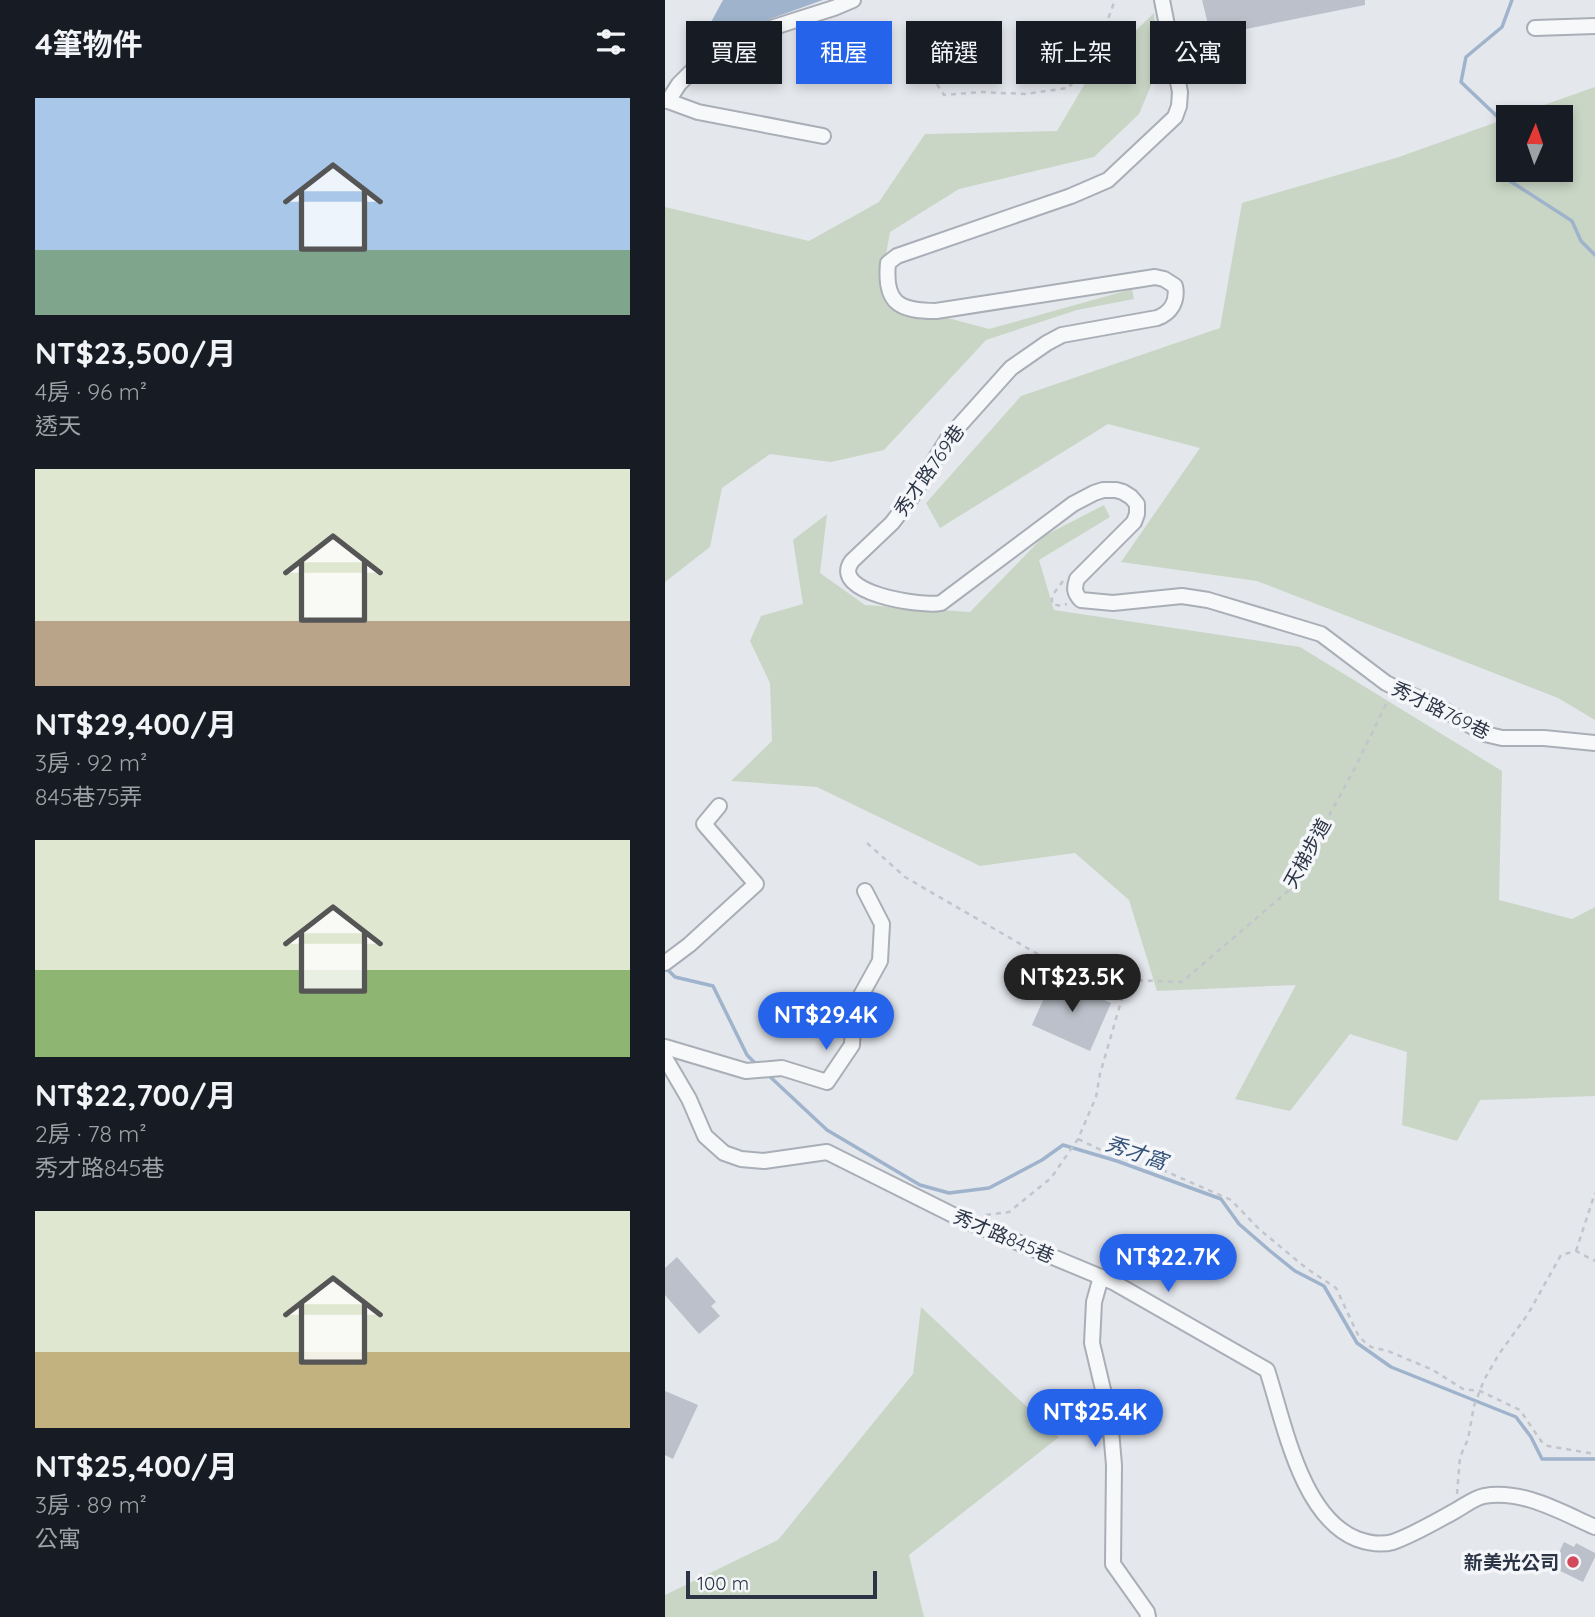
<!DOCTYPE html>
<html lang="zh-TW">
<meta charset="utf-8">
<style>
body{margin:0;font-family:Quicksand,"Noto Sans TC",sans-serif;background:#242831;color:#f1f3f6;height:100vh;display:flex;flex-direction:column;font-size:26px;white-space:nowrap}
*{box-sizing:border-box;margin:0}
p{font-size:23px;color:#9ea1a6}
.icon{flex:none;width:38px;height:38px;fill:none;stroke:currentColor;stroke-width:2;stroke-linecap:round;stroke-linejoin:round}
.map{position:relative;flex:1;overflow:hidden}
.details{display:flex;flex-direction:column;background:#171b24;width:665px}
.details>*{flex:none}
.top-card{position:absolute;left:21px;top:21px;width:665px;height:63px;display:flex;gap:14px}
.needle{width:46px;rotate:2deg}
.controls{position:absolute;left:831px;top:105px;display:grid;gap:14px}
.controls a{display:grid;place-items:center;width:77px;height:77px;border-radius:0px;background:#171b24;box-shadow:0 4px 10px #0003;font-size:35px}
.scale{position:absolute;left:21px;bottom:18px;width:191px;box-sizing:border-box;padding-left:7px;border:4px solid #2b3445;border-top:0;font-size:19px;line-height:24px;white-space:nowrap;color:#2b3445;-webkit-text-stroke:5px #f4f6f9;paint-order:stroke}
.price{position:absolute;translate:-50% -60px;padding:0 16px;border-radius:24px;background:#2563eb;color:#fff;font-size:23px;line-height:46px;filter:drop-shadow(0 2px 4px #0008)}
.price::after{content:'';position:absolute;left:50%;top:42px;width:21px;height:16px;margin-left:-10px;background:inherit;clip-path:polygon(0 0,100% 0,50% 100%)}
.price.current{background:#222;color:#fff}
ul{padding:0;list-style:none}
li{display:grid;align-content:center;gap:14px;height:371px;padding:0 35px}
li span{display:grid;place-items:center;height:217px;border-radius:0px;color:#555}
li>.icon{margin-inline-start:auto}
span .icon{width:126px;height:126px;fill:#fffc;stroke-width:1}
li b{font-size:30px}
h2{display:flex;justify-content:space-between;align-items:center;height:84px;padding:0 35px;font-size:30px}
.chip{padding:0 24px;border-radius:0px;background:#171b24;box-shadow:0 4px 10px #0003;font-size:24px;line-height:63px}
.chip.current{background:#2563eb;color:#fff}
main{display:flex;flex:1;min-height:0}
.map>svg:first-child{display:block}
.green{fill:#c9d6c5}
.water{fill:#9fb4cc}
.lines{fill:none;stroke-linecap:round;stroke-linejoin:round}
.stream{stroke:#9fb4cc;stroke-width:3.5}
.building{fill:#bbc0ca}
.minor-casing{stroke:#a9aeb7;stroke-width:18}
.path{stroke:#c2c5cb;stroke-width:2.5;stroke-dasharray:5 5;stroke-linecap:butt}
.minor{stroke:#f7f8fa;stroke-width:14}
.poi-dot{fill:#d1495b;stroke:#f4f6f9;stroke-width:2.5}
.labels{text-anchor:middle;stroke-width:7;stroke-linejoin:round;paint-order:stroke}
.street-label{font-size:19px;fill:#2b3445;stroke:#f4f6f9}
.poi-label{font-size:19px;font-weight:bold;fill:#2b3445;stroke:#f4f6f9;text-anchor:end}
.water-label{font-size:21px;font-style:italic;fill:#34527a;stroke:#f4f6f9}
</style>
<main>
<section class="details">
<h2>4筆物件<svg class="icon" aria-label="filters" viewBox="0 0 24 24"><path d="M4 7h16M4 17h16"/><circle cx="9" cy="7" r="2"/><circle cx="15" cy="17" r="2"/></svg></h2>
<ul>
<li><span style="background:linear-gradient(#a9c7e8 70%,#7fa58c 0)"><svg class="icon" aria-label="home" viewBox="0 0 24 24"><path d="M3 11l9-7 9 7M6 9v11h12V9"/></svg></span><div><b>NT$23,500/月</b><p>4房 · 96 m²</p><p>透天</p></div></li>
<li><span style="background:linear-gradient(#dfe7d0 70%,#b9a48a 0)"><svg class="icon" aria-label="home" viewBox="0 0 24 24"><path d="M3 11l9-7 9 7M6 9v11h12V9"/></svg></span><div><b>NT$29,400/月</b><p>3房 · 92 m²</p><p>845巷75弄</p></div></li>
<li><span style="background:linear-gradient(#dfe7d0 60%,#8fb573 0)"><svg class="icon" aria-label="home" viewBox="0 0 24 24"><path d="M3 11l9-7 9 7M6 9v11h12V9"/></svg></span><div><b>NT$22,700/月</b><p>2房 · 78 m²</p><p>秀才路845巷</p></div></li>
<li><span style="background:linear-gradient(#dfe7d0 65%,#c2b280 0)"><svg class="icon" aria-label="home" viewBox="0 0 24 24"><path d="M3 11l9-7 9 7M6 9v11h12V9"/></svg></span><div><b>NT$25,400/月</b><p>3房 · 89 m²</p><p>公寓</p></div></li>
</ul>
</section>
<div class="map">
<svg width="930" height="1617" viewBox="0 0 930 1617">
<rect width="100%" height="100%" fill="#e4e7ec"/>
<g class="green">
<polygon points="489,13 493,69 474,114 429,157 294,189 225,232 215,288 231,304 324,329 467,289 469,299 412,310 321,340 219,450 166,462 105,454 57,488 45,547 0,582 0,207 144,241 214,202 260,134 392,131 425,75"/>
<polygon points="930,87 930,720 893,698 592,581 456,562 535,448 443,424 275,528 261,503 356,396 555,328 577,203 734,157 843,118 844,170 896,170 896,117 845,117"/>
<polygon points="439,505 445,517 374,560 389,610 635,647 837,771 834,900 907,919 930,907 930,1096 815,1100 792,1141 737,1125 742,1052 685,1034 625,1111 570,1099 631,985 492,991 464,900 410,853 315,866 152,787 66,781 107,741 105,683 85,641 96,616 138,604 128,540 162,514 155,573 200,605 305,612 379,536"/>
<polygon points="256,1307 394,1437 244,1555 259,1617 0,1617 0,1595 113,1540 248,1374"/>
</g>
<polygon class="water" points="58,0 158,0 63,34 45,24"/>
<g class="lines">
<g class="stream">
<polyline points="844,154 838,122 796,82 801,57 837,27 847,0"/>
<polyline points="845,170 845,181 907,221 916,241 930,255"/>
<polyline points="0,967 10,977 48,986 82,1055 93,1066"/>
<polyline points="101,1073 162,1130 255,1185 284,1193 324,1188 377,1160 398,1145 452,1161 556,1199 574,1224 604,1250 630,1271 659,1286 692,1343 726,1367 851,1417 866,1437 877,1459 930,1459"/>
</g>
</g>
<g class="building">
<polygon points="537,0 700,0 700,5 546,36"/>
<polygon points="388,978 446,1003 425,1051 367,1025"/>
<polygon points="12,1257 51,1302 46,1306 55,1316 34,1334 0,1295 0,1268"/>
<polygon points="0,1391 33,1405 8,1459 0,1455"/>
<polygon points="899,1542 909,1547 911,1543 930,1553 930,1557 918,1582 887,1567"/>
</g>
<g class="lines">
<g class="minor-casing">
<g id="minor">
<path d="M497,0l18,92 -1,14 -4,11 -67,63 -37,16 -174,60 -9,7c-4,40 11,48 48,48l219,-34 9,2 11,7c3,15 -4,27 -18,32l-95,17 -15,8 -36,25 -62,69 -38,61 -19,25 -40,38c-24,32 70,46 89,42l132,-99 21,-11 9,-3h13l7,2 8,5 6,7v10l-3,8 -57,57c-3,9 -3,14 4,21l32,3 69,-7 26,4 113,34 65,49 20,10 31,13 48,28 17,4h42l51,5"/>
<polyline points="870,28 930,26"/>
<polyline points="0,100 3,101 14,84 43,55 84,35 169,8 188,0"/>
<polyline points="3,101 33,112 158,136"/>
<polyline points="0,963 24,945 91,884 39,824 54,806"/>
<polyline points="0,1047 81,1071 117,1068 162,1082 187,1045 189,1008 215,961 217,924 200,891"/>
<path d="M0,1058l24,41 16,37 19,17 17,6 23,2 63,-9 132,66 154,64 154,88c17,52 34,147 90,169 11,4 25,6 36,3 22,-8 42,-20 62,-31 9,-5 19,-13 29,-15 38,-7 77,16 111,31"/>
<polyline points="436,1277 429,1302 427,1343 445,1419 449,1465 448,1564 482,1612 483,1617"/>
</g>
</g>
<g class="path">
<polyline points="276,36 268,78 279,95 316,92 360,94 403,88 428,60 450,0"/>
<polyline points="398,581 387,596 387,604 396,606 402,604"/>
<polyline points="202,843 240,877 407,974 458,990"/>
<polyline points="413,1139 436,1150 482,1163 566,1200 594,1229 641,1268 671,1288 694,1337 706,1347 723,1351 768,1370 798,1389 815,1391 855,1410 876,1441 883,1446 930,1454"/>
<polyline points="321,1215 344,1212 386,1178 413,1139 431,1097 435,1074 459,991 466,980 517,982 623,891 691,766 723,700"/>
<polyline points="911,1251 930,1193"/>
<polyline points="792,1494 795,1457 803,1439 809,1406 819,1380 834,1354 863,1314 896,1255 911,1251 930,1261"/>
</g>
<use href="#minor" class="minor"/>
</g>
<circle class="poi-dot" cx="908" cy="1562" r="7"/>
<g class="labels">
<g class="street-label">
<text transform="translate(264 470) rotate(-55)" y="7">秀才路769巷</text>
<text transform="translate(776 710) rotate(26)" y="7">秀才路769巷</text>
<text transform="translate(642 853) rotate(-61)" y="7">天梯步道</text>
<text transform="translate(339 1236) rotate(23)" y="7">秀才路845巷</text>
</g>
<g class="poi-label">
<text x="894" y="1569">新美光公司</text>
</g>
<g class="water-label">
<text transform="translate(471 1153) rotate(19)" y="7">秀才窩</text>
</g>
</g>
</svg>
<div class="controls">
<a><svg class="needle" viewBox="-14 -14 28 28"><path d="M0-13l5 13h-10z" fill="#e53935"/><path d="M0 13l5-13h-10z" fill="#9ea1a6"/></svg></a>
</div>
<div class="scale">100 m</div>
<b class="price current" style="left:407px;top:1014px">NT$23.5K</b>
<b class="price" style="left:161px;top:1052px">NT$29.4K</b>
<b class="price" style="left:503px;top:1294px">NT$22.7K</b>
<b class="price" style="left:430px;top:1449px">NT$25.4K</b>
<div class="top-card">
<a class="chip">買屋</a>
<a class="chip current">租屋</a>
<a class="chip">篩選</a>
<a class="chip">新上架</a>
<a class="chip">公寓</a>
</div>
</div>
</main>
